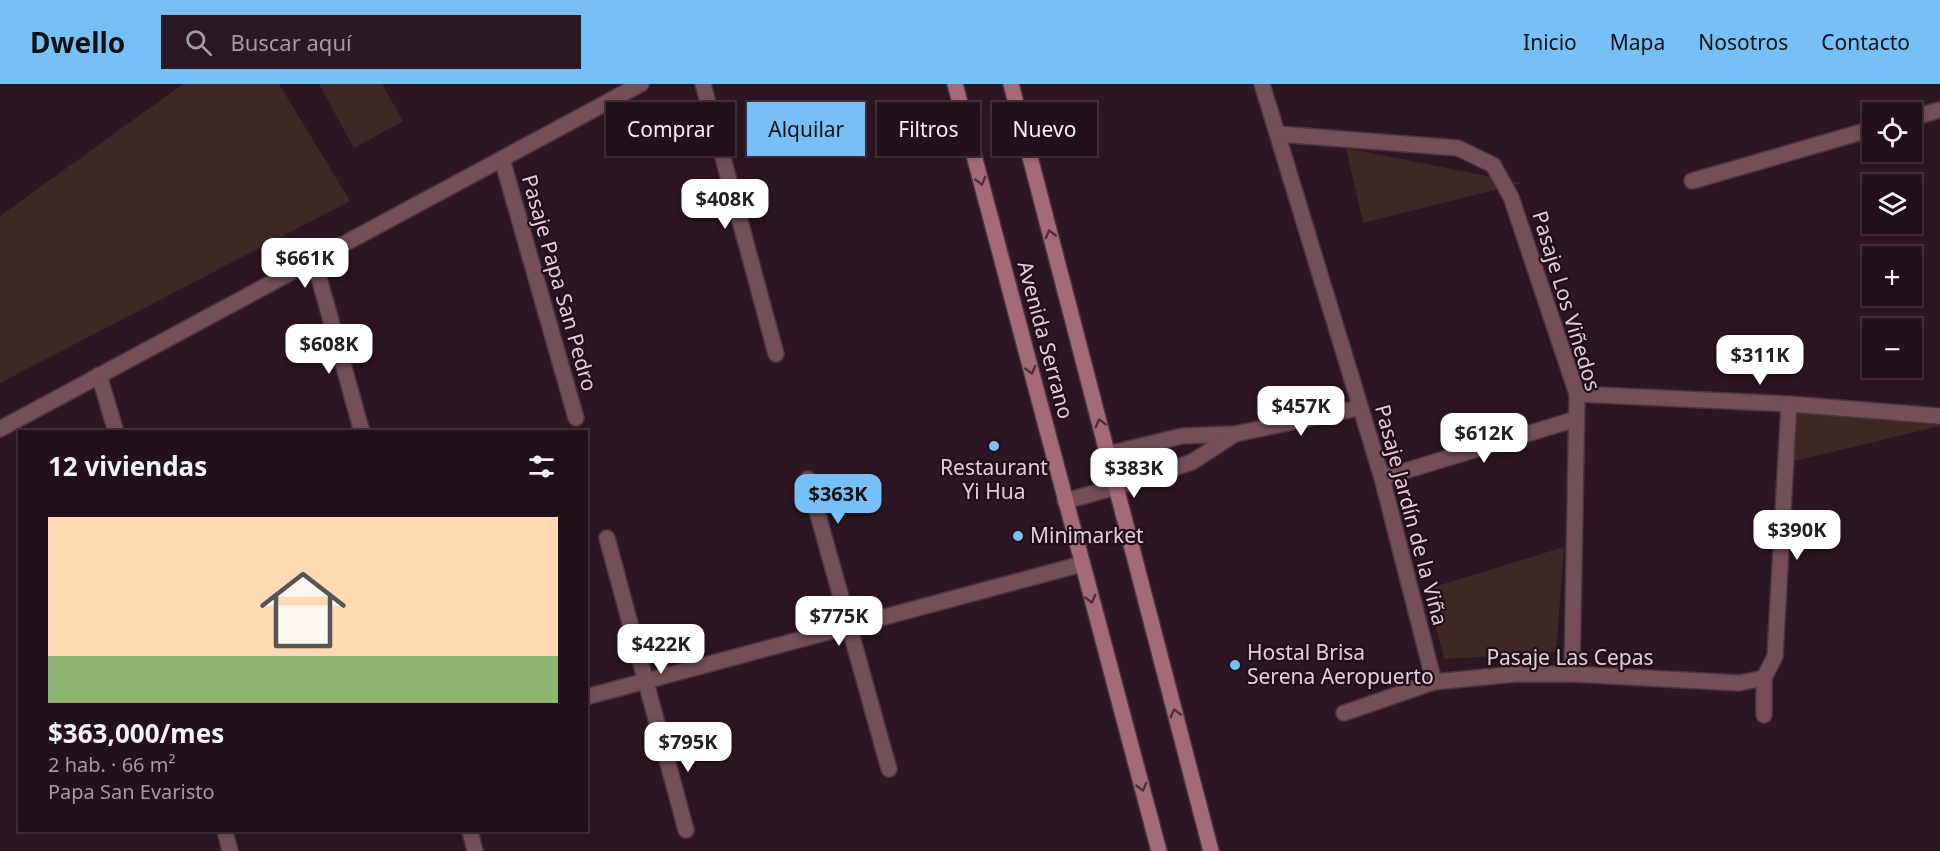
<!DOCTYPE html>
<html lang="es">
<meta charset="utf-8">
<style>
body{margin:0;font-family:"Noto Sans",sans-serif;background:#2a1923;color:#f1f3f6;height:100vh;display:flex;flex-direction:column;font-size:22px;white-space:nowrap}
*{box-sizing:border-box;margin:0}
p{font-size:20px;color:#a29da2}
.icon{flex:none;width:33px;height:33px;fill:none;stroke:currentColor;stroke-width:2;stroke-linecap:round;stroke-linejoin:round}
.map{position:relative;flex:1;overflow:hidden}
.drawer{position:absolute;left:18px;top:346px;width:570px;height:402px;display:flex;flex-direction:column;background:#22101a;border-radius:0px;box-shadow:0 3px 9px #0003,0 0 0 2px #3f3039}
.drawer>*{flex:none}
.hud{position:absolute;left:606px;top:18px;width:570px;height:54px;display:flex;gap:12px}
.tools{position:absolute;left:1862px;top:18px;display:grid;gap:12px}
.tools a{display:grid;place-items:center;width:60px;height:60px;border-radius:0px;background:#22101a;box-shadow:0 3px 9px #0003,0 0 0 2px #3f3039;font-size:30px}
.price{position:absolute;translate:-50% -51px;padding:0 14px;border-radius:12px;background:#fff;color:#222;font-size:20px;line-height:39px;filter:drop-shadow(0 2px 3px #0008)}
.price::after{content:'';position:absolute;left:50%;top:36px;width:18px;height:14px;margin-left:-9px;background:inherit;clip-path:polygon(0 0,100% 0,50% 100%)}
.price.active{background:#76c0f7;color:#111}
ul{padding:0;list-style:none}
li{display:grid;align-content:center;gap:12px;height:318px;padding:0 30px}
li span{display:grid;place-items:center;height:186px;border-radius:0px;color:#555}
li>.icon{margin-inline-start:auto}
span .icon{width:108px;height:108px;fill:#fffc;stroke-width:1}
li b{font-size:26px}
h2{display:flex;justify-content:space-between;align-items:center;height:72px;padding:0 30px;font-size:26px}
.chip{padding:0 21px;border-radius:0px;background:#22101a;box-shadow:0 3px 9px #0003,0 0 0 2px #3f3039;font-size:21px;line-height:54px}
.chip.active{background:#76c0f7;color:#111}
header{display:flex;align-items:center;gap:36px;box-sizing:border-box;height:84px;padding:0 30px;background:#76c0f7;color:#111}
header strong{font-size:28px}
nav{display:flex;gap:33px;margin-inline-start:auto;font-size:21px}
.search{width:420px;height:54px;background:#2a1923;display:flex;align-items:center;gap:15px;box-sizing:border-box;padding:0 21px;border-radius:0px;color:#a29da2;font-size:22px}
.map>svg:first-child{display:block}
.green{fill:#3f2725}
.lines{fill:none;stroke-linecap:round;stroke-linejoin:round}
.street-casing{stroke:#4a3440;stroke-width:18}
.secondary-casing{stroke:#4a3440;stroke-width:18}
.street{stroke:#744f57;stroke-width:15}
.secondary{stroke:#a56a77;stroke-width:15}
.oneway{stroke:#502e3b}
.poi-dot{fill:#76c0f7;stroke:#230d1a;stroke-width:2}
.labels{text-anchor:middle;stroke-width:4.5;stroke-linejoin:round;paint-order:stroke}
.street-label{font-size:21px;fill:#e0d0d9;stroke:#230d1a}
.poi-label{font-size:21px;fill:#e0d0d9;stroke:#230d1a;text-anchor:start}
</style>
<header>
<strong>Dwello</strong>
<div class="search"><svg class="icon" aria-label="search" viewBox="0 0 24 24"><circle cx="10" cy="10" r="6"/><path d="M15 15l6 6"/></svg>Buscar aquí</div>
<nav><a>Inicio</a><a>Mapa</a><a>Nosotros</a><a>Contacto</a></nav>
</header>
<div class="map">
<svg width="1940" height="767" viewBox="0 0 1940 767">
<rect width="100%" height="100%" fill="#2d1623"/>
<g class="green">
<polygon points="183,0 279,0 350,117 0,299 0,132"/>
<polygon points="319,0 382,0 403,37 354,64"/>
<polygon points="1346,64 1522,99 1363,139"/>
<polygon points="1789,320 1940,332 1940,342 1786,379"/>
<polygon points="1564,463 1556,568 1444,575 1427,505"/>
</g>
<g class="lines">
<g class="street-casing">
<g id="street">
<polyline points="703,0 776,270"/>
<polyline points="1262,0 1382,394 1434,598"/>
<polyline points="1911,34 1940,26"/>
<polyline points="1278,50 1458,64 1493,81 1511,113 1577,310 1572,590"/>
<polyline points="502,75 576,334"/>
<polyline points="1692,97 1872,45"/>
<polyline points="314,176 362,348"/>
<polyline points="99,291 116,348"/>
<polyline points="1577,310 1789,320 1940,332"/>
<polyline points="0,345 641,0"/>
<polyline points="1108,370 1182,352 1235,350 1359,324"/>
<polyline points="1382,394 1576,335"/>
<polyline points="808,395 889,685"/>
<polyline points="1065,417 1117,403 1192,378 1235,350"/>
<polyline points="607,454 686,746"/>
<polyline points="586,613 1082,480"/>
<polyline points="1344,629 1434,598 1516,590 1572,590 1739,599 1764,594"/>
<polyline points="1764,631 1764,594 1775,572 1789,320"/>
<polyline points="225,747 230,767"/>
<polyline points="470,747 475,767"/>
</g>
</g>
<g class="secondary-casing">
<g id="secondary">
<polyline points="955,0 1159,767"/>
<polyline points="1011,0 1211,767"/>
</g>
</g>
<use href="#street" class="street"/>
<use href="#secondary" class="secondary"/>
</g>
<defs><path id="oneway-chevron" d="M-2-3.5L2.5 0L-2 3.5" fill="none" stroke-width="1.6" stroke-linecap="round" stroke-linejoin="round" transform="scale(1.5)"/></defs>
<g class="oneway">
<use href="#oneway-chevron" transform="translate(981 97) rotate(75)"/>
<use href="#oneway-chevron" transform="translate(1050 150) rotate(-105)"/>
<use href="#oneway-chevron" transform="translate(1031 286) rotate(75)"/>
<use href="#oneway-chevron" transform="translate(1100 339) rotate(-105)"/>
<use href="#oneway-chevron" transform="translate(1091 515) rotate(75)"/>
<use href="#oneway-chevron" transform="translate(1175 629) rotate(-105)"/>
<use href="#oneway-chevron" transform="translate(1142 703) rotate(75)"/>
</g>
<g class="poi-dot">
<circle cx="994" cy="362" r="6"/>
<circle cx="1018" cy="452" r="6"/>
<circle cx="1235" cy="581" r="6"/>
</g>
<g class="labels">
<g class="street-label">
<text transform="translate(559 199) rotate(74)" y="7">Pasaje Papa San Pedro</text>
<text transform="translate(1566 217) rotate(73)" y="7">Pasaje Los Viñedos</text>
<text transform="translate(1045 256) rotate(75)" y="7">Avenida Serrano</text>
<text transform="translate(1411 431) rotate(75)" y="7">Pasaje Jardín de la Viña</text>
<text x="1570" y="581">Pasaje Las Cepas</text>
</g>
<g class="poi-label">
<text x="994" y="391" text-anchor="middle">Restaurant<tspan x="994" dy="24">Yi Hua</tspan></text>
<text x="1030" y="459">Minimarket</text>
<text x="1247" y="576">Hostal Brisa<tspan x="1247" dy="24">Serena Aeropuerto</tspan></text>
</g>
</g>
</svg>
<div class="tools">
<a><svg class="icon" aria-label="locate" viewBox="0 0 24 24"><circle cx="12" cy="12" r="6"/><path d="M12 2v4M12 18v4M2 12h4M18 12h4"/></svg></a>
<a><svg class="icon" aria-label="layers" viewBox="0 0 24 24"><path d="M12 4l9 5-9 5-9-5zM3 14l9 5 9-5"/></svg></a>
<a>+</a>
<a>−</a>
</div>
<b class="price" style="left:725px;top:146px">$408K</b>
<b class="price" style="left:305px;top:205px">$661K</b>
<b class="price" style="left:329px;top:291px">$608K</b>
<b class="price" style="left:1760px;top:302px">$311K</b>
<b class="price" style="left:1301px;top:353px">$457K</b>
<b class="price" style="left:1484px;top:380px">$612K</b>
<b class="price" style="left:1134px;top:415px">$383K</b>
<b class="price active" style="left:838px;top:441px">$363K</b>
<b class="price" style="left:1797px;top:477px">$390K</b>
<b class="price" style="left:839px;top:563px">$775K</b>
<b class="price" style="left:661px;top:591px">$422K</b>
<b class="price" style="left:688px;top:689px">$795K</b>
<div class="hud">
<a class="chip">Comprar</a>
<a class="chip active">Alquilar</a>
<a class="chip">Filtros</a>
<a class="chip">Nuevo</a>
</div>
<section class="drawer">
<h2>12 viviendas<svg class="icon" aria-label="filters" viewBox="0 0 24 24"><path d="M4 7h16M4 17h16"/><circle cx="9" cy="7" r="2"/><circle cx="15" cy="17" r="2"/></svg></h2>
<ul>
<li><span style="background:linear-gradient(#ffd9b3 75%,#8fb573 0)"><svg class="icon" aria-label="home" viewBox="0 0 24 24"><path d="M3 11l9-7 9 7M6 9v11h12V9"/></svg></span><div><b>$363,000/mes</b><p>2 hab. · 66 m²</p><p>Papa San Evaristo</p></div></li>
</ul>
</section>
</div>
